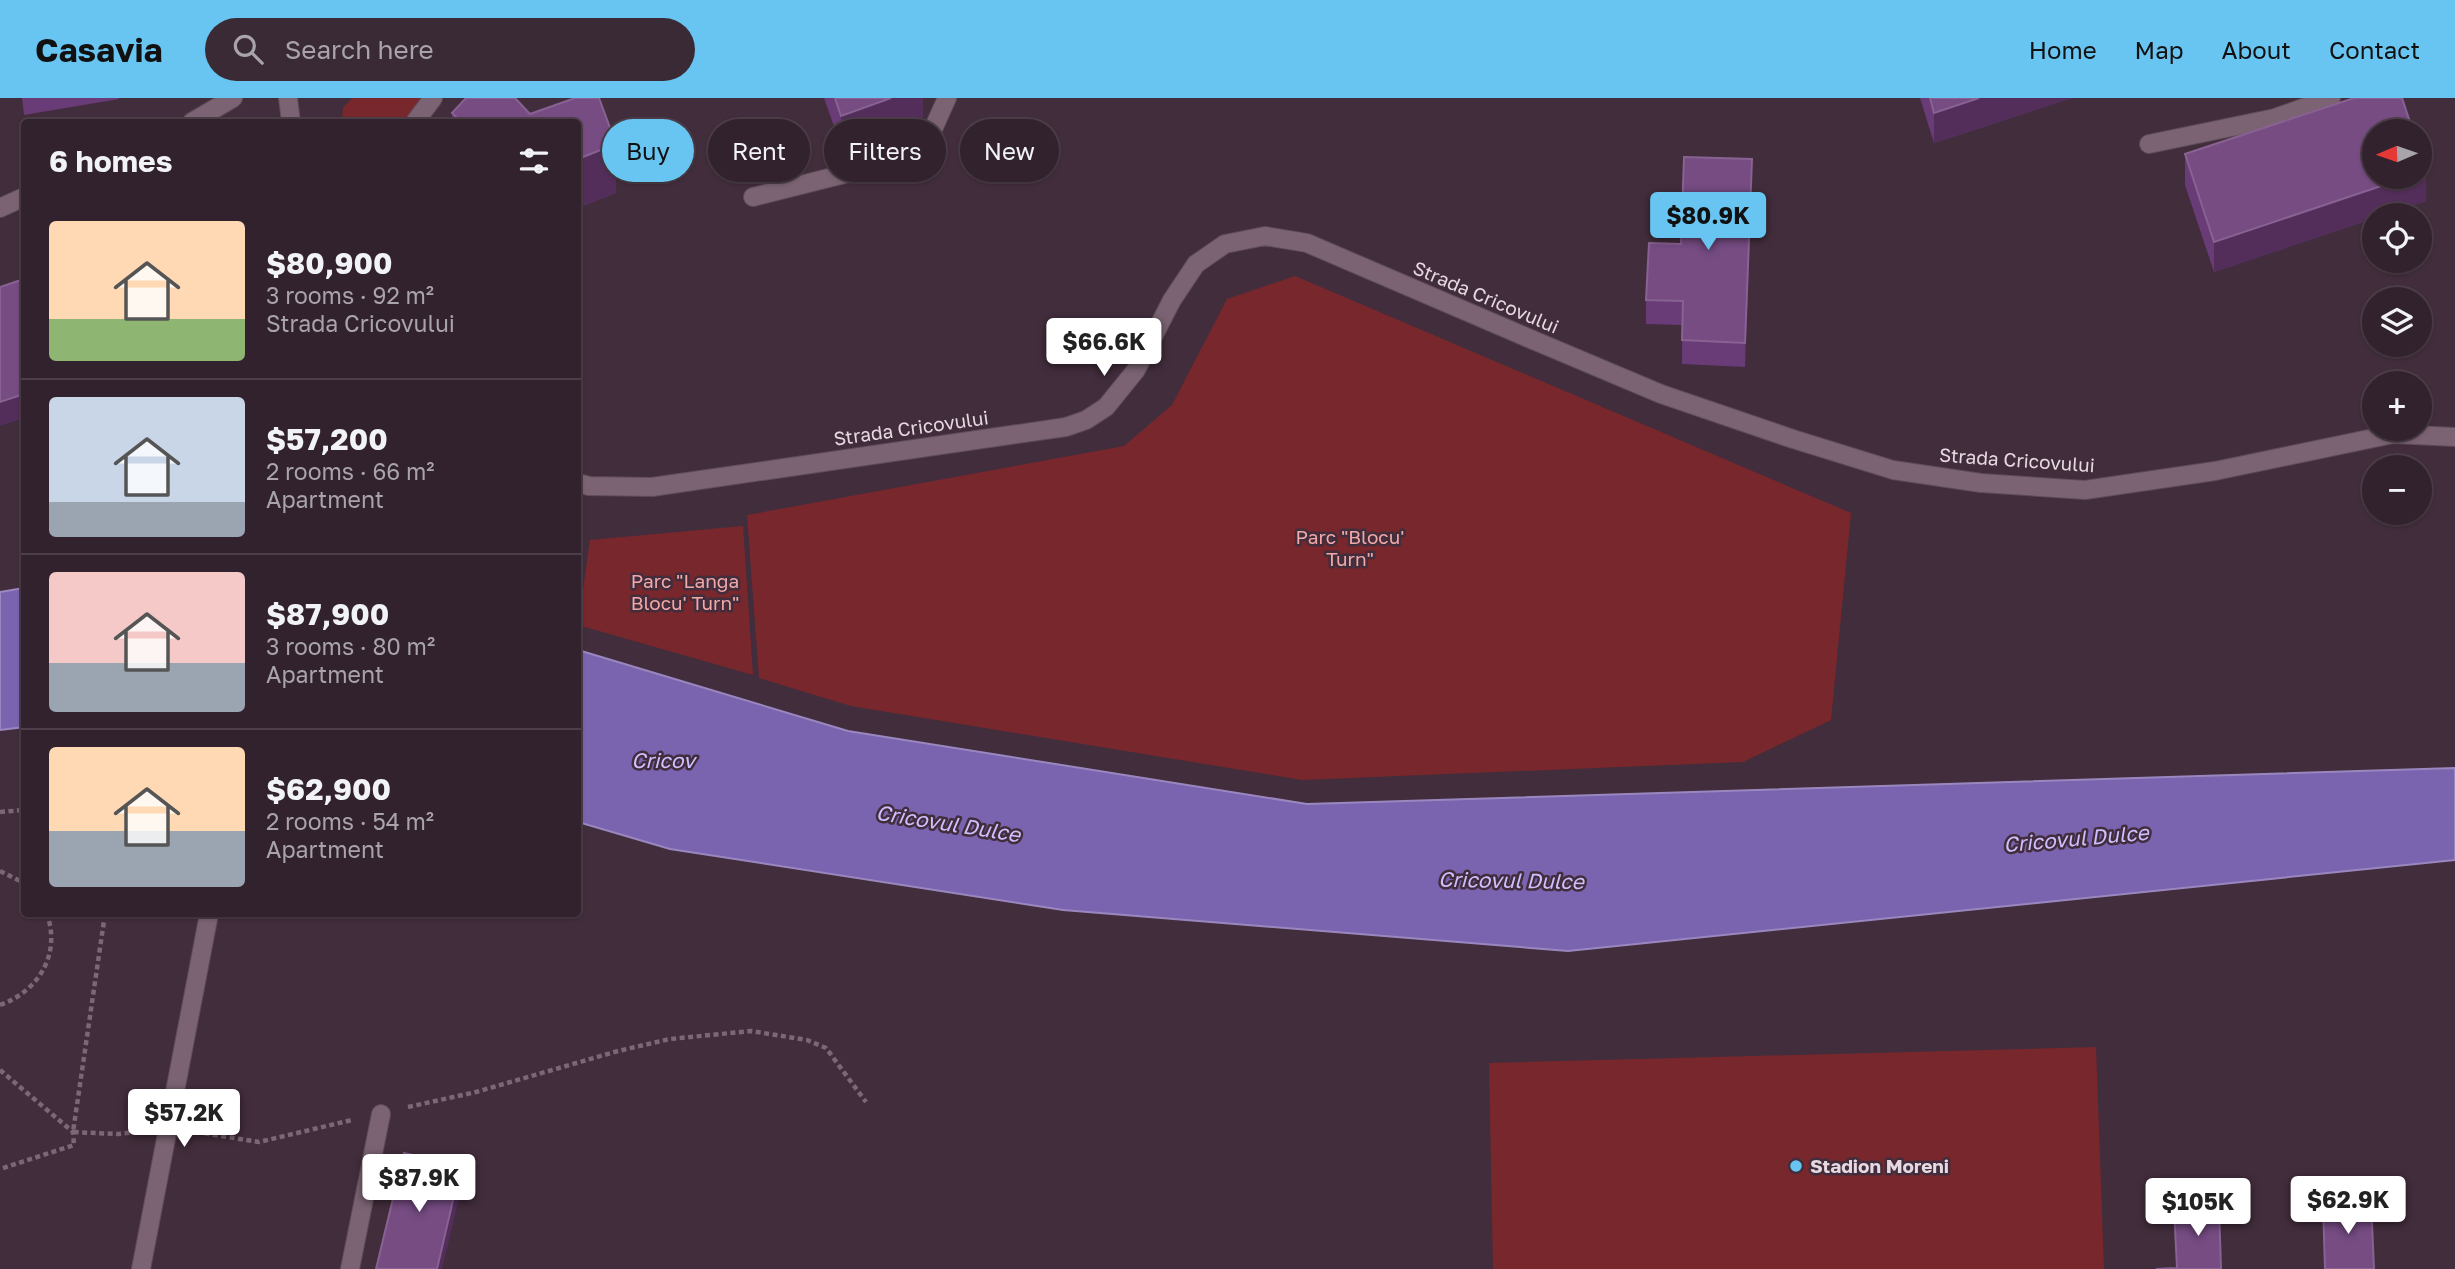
<!DOCTYPE html>
<meta charset="utf-8">
<style>
body{margin:0;font-family:"Golos Text",sans-serif;background:#3a2a35;color:#f1f3f6;height:100vh;display:flex;flex-direction:column;font-size:26px;white-space:nowrap}
*{box-sizing:border-box;margin:0}
p{font-size:23px;color:#a8a4aa}
.icon{flex:none;width:38px;height:38px;fill:none;stroke:currentColor;stroke-width:2;stroke-linecap:round;stroke-linejoin:round}
.map{position:relative;flex:1;overflow:hidden}
.panel{position:absolute;left:21px;top:21px;width:560px;height:798px;display:flex;flex-direction:column;background:#32222d;border-radius:7px;box-shadow:0 2px 5px #0004,0 0 0 2px #4d3f49}
.panel>*{flex:none}
.guide{position:absolute;left:602px;top:21px;width:665px;height:63px;display:flex;gap:14px}
.needle{width:46px;rotate:268deg}
.buttons{position:absolute;left:2362px;top:21px;display:grid;gap:14px}
.buttons a{display:grid;place-items:center;width:70px;height:70px;border-radius:50%;background:#32222d;box-shadow:0 2px 5px #0004,0 0 0 2px #4d3f49;font-size:35px}
.price{position:absolute;translate:-50% -60px;padding:0 16px;border-radius:7px;background:#fff;color:#222;font-size:23px;line-height:46px;filter:drop-shadow(0 2px 4px #0008)}
.price::after{content:'';position:absolute;left:50%;top:42px;width:21px;height:16px;margin-left:-10px;background:inherit;clip-path:polygon(0 0,100% 0,50% 100%)}
.price.active{background:#68c4f0;color:#111}
ul{padding:0;list-style:none}
li{display:flex;align-items:center;gap:21px;height:175px;padding:0 28px}
li+li{border-top:2px solid #4d3f49}
li span{display:grid;place-items:center;flex:none;width:196px;height:140px;border-radius:7px;color:#555}
li>.icon{margin-inline-start:auto}
span .icon{width:84px;height:84px;fill:#fffc;stroke-width:1}
li b{font-size:30px}
h2{display:flex;justify-content:space-between;align-items:center;height:84px;padding:0 28px;font-size:30px}
.tag{padding:0 24px;border-radius:32px;background:#32222d;box-shadow:0 2px 5px #0004,0 0 0 2px #4d3f49;font-size:24px;line-height:63px}
.tag.active{background:#68c4f0;color:#111}
header{display:flex;align-items:center;gap:42px;box-sizing:border-box;height:98px;padding:0 35px;background:#68c4f0;color:#111}
header strong{font-size:33px}
nav{display:flex;gap:38px;margin-inline-start:auto;font-size:24px}
.search{width:490px;height:63px;background:#3a2a35;display:flex;align-items:center;gap:18px;box-sizing:border-box;padding:0 24px;border-radius:38px;color:#a8a4aa;font-size:26px}
.map>svg:first-child{display:block}
.green{fill:#78272c}
.water{fill:#7a64b0;stroke:#9b87bf;stroke-width:2}
.lines{fill:none;stroke-linecap:round;stroke-linejoin:round}
.lane-casing{stroke:#5d4c58;stroke-width:20}
.street-casing{stroke:#5d4c58;stroke-width:20}
.secondary-casing{stroke:#5d4c58;stroke-width:20}
.path{stroke:#7b6875;stroke-width:4.5;stroke-dasharray:5 3.5;stroke-linecap:butt}
.lane{stroke:#7b6373;stroke-width:18}
.street{stroke:#7b6373;stroke-width:18}
.secondary{stroke:#7b6373;stroke-width:18}
.wall{fill:#693b77}
.shaded-wall{fill:#532e5b}
.building{fill:#764c83;stroke:#886292;stroke-width:2}
.poi-dot{fill:#68c4f0;stroke:#422d3c;stroke-width:2.5}
.labels{text-anchor:middle;stroke-width:5;stroke-linejoin:round;paint-order:stroke}
.street-label{font-size:19px;fill:#e7d9e2;stroke:#422d3c}
.park-label{font-size:19px;fill:#f2a8a7;stroke:#422d3c}
.poi-label{font-size:19px;font-weight:bold;fill:#e7d9e2;stroke:#422d3c;text-anchor:start}
.water-label{font-size:21px;font-style:italic;fill:#cebffe;stroke:#422d3c}
</style>
<header>
<strong>Casavia</strong>
<div class="search"><svg class="icon" aria-label="search" viewBox="0 0 24 24"><circle cx="10" cy="10" r="6"/><path d="M15 15l6 6"/></svg>Search here</div>
<nav><a>Home</a><a>Map</a><a>About</a><a>Contact</a></nav>
</header>
<div class="map">
<svg width="2455" height="1171" viewBox="0 0 2455 1171">
<rect width="100%" height="100%" fill="#422d3c"/>
<g class="green">
<polygon points="352,0 421,0 405,24 342,24 343,10"/>
<polygon points="1295,178 1851,415 1831,622 1743,664 1302,682 851,608 759,580 747,417 1124,348 1172,307 1227,201"/>
<polygon points="743,428 753,577 578,527 590,442"/>
<polygon points="2096,949 2104,1171 1493,1171 1489,965"/>
</g>
<g class="water">
<polygon points="24,490 24,629 0,632 0,494"/>
<polygon points="578,552 848,633 1307,706 2455,670 2455,762 1568,853 1063,812 670,751 578,724"/>
</g>
<g class="lines">
<g class="lane-casing">
<g id="lane">
<polyline points="2149,46 2275,20 2331,0"/>
<polyline points="753,99 880,67 910,53 934,29 947,0"/>
<polyline points="1533,242 1661,296 1793,341 1893,372 1981,385 2085,392 2215,373 2393,336 2455,339"/>
<polyline points="350,1171 381,1016"/>
</g>
</g>
<g class="street-casing">
<polyline id="street" points="578,385 589,388 652,389 1066,329 1086,322 1106,309 1136,272 1172,202 1196,166 1225,146 1265,138 1307,145 1533,242"/>
</g>
<g class="secondary-casing">
<g id="secondary">
<polyline points="288,0 291,24"/>
<polyline points="192,24 233,0"/>
<polyline points="415,24 433,0"/>
<polyline points="0,110 24,99"/>
<polyline points="141,1171 209,816"/>
</g>
</g>
<g class="path">
<polyline points="0,714 24,712"/>
<polyline points="0,773 24,785"/>
<polyline points="105,816 73,1034 118,1036 138,1034"/>
<path d="M0,907c39,-14 61,-51 47,-91"/>
<polyline points="0,972 73,1034 74,1047 0,1071"/>
<polyline points="408,1009 476,994 618,953 670,941 751,933 807,942 826,950 866,1004"/>
<polyline points="196,1034 259,1044 352,1022"/>
</g>
<use href="#lane" class="lane"/>
<use href="#street" class="street"/>
<use href="#secondary" class="secondary"/>
</g>
<g class="wall">
<polygon points="22,0 119,0 119,1 24,17"/>
<polygon points="466,0 515,0 530,16 575,0 599,0 616,46 616,95 578,110 578,24 452,24 452,15"/>
<polygon points="824,0 923,0 923,19 841,48"/>
<polygon points="1920,0 2072,0 1934,45"/>
<polygon points="2185,56 2426,103 2384,117 2375,117 2375,120 2214,174 2185,87"/>
<polygon points="1752,85 1745,269 1682,266 1682,227 1646,226 1646,202 1681,146"/>
</g>
<g class="shaded-wall">
<polygon points="891,0 923,0 923,19 841,48 841,18"/>
<polygon points="1979,0 2072,0 1934,45 1934,15"/>
<polygon points="616,46 616,95 578,110 578,61"/>
<polygon points="1752,61 1752,85 1745,269 1745,245"/>
<polygon points="2426,73 2426,103 2384,117 2375,117 2375,120 2214,174 2214,144 2408,79 2420,79 2420,75"/>
<polygon points="24,296 24,320 0,328 0,304"/>
<polygon points="461,1068 461,1092 442,1171 437,1171"/>
</g>
<g class="building">
<polygon points="466,0 515,0 530,16 575,0 599,0 616,46 578,61 578,24 461,24 452,15"/>
<polygon points="835,0 891,0 841,18"/>
<polygon points="1930,0 1979,0 1934,15"/>
<polygon points="2354,0 2402,0 2413,33 2375,33 2375,79 2408,79 2214,144 2185,56"/>
<polygon points="2420,54 2426,73 2420,75"/>
<polygon points="1684,59 1752,61 1745,245 1682,242 1683,203 1646,202 1649,145 1681,146"/>
<polygon points="24,181 24,296 0,304 0,189"/>
<polygon points="404,1055 461,1068 437,1171 376,1171"/>
<polygon points="2371,1103 2374,1171 2325,1171 2323,1106"/>
<polygon points="2219,1109 2221,1171 2156,1171 2177,1170 2174,1110"/>
</g>
<circle class="poi-dot" cx="1796" cy="1068" r="7"/>
<g class="labels">
<g class="street-label">
<text transform="translate(1486 199) rotate(23)" y="7">Strada Cricovului</text>
<text transform="translate(911 330) rotate(-8)" y="7">Strada Cricovului</text>
<text transform="translate(2017 362) rotate(4)" y="7">Strada Cricovului</text>
</g>
<g class="park-label">
<text x="1350" y="446">Parc "Blocu'<tspan x="1350" dy="22">Turn"</tspan></text>
<text x="685" y="490">Parc "Langa<tspan x="685" dy="22">Blocu' Turn"</tspan></text>
</g>
<g class="poi-label">
<text x="1810" y="1075">Stadion Moreni</text>
</g>
<g class="water-label">
<text x="663" y="670">Cricov</text>
<text transform="translate(948 726) rotate(9)" y="7">Cricovul Dulce</text>
<text transform="translate(2076 741) rotate(-5)" y="7">Cricovul Dulce</text>
<text transform="translate(1511 783) rotate(1)" y="7">Cricovul Dulce</text>
</g>
</g>
</svg>
<div class="buttons">
<a><svg class="needle" viewBox="-14 -14 28 28"><path d="M0-13l5 13h-10z" fill="#e53935"/><path d="M0 13l5-13h-10z" fill="#a8a4aa"/></svg></a>
<a><svg class="icon" aria-label="locate" viewBox="0 0 24 24"><circle cx="12" cy="12" r="6"/><path d="M12 2v4M12 18v4M2 12h4M18 12h4"/></svg></a>
<a><svg class="icon" aria-label="layers" viewBox="0 0 24 24"><path d="M12 4l9 5-9 5-9-5zM3 14l9 5 9-5"/></svg></a>
<a>+</a>
<a>−</a>
</div>
<b class="price active" style="left:1708px;top:154px">$80.9K</b>
<b class="price" style="left:1104px;top:280px">$66.6K</b>
<b class="price" style="left:184px;top:1051px">$57.2K</b>
<b class="price" style="left:419px;top:1116px">$87.9K</b>
<b class="price" style="left:2348px;top:1138px">$62.9K</b>
<b class="price" style="left:2198px;top:1140px">$105K</b>
<div class="guide">
<a class="tag active">Buy</a>
<a class="tag">Rent</a>
<a class="tag">Filters</a>
<a class="tag">New</a>
</div>
<section class="panel">
<h2>6 homes<svg class="icon" aria-label="filters" viewBox="0 0 24 24"><path d="M4 7h16M4 17h16"/><circle cx="9" cy="7" r="2"/><circle cx="15" cy="17" r="2"/></svg></h2>
<ul>
<li><span style="background:linear-gradient(#ffd9b3 70%,#8fb573 0)"><svg class="icon" aria-label="home" viewBox="0 0 24 24"><path d="M3 11l9-7 9 7M6 9v11h12V9"/></svg></span><div><b>$80,900</b><p>3 rooms · 92 m²</p><p>Strada Cricovului</p></div></li>
<li><span style="background:linear-gradient(#c9d6e8 75%,#9aa5b1 0)"><svg class="icon" aria-label="home" viewBox="0 0 24 24"><path d="M3 11l9-7 9 7M6 9v11h12V9"/></svg></span><div><b>$57,200</b><p>2 rooms · 66 m²</p><p>Apartment</p></div></li>
<li><span style="background:linear-gradient(#f6c9c9 65%,#9aa5b1 0)"><svg class="icon" aria-label="home" viewBox="0 0 24 24"><path d="M3 11l9-7 9 7M6 9v11h12V9"/></svg></span><div><b>$87,900</b><p>3 rooms · 80 m²</p><p>Apartment</p></div></li>
<li><span style="background:linear-gradient(#ffd9b3 60%,#9aa5b1 0)"><svg class="icon" aria-label="home" viewBox="0 0 24 24"><path d="M3 11l9-7 9 7M6 9v11h12V9"/></svg></span><div><b>$62,900</b><p>2 rooms · 54 m²</p><p>Apartment</p></div></li>
</ul>
</section>
</div>
